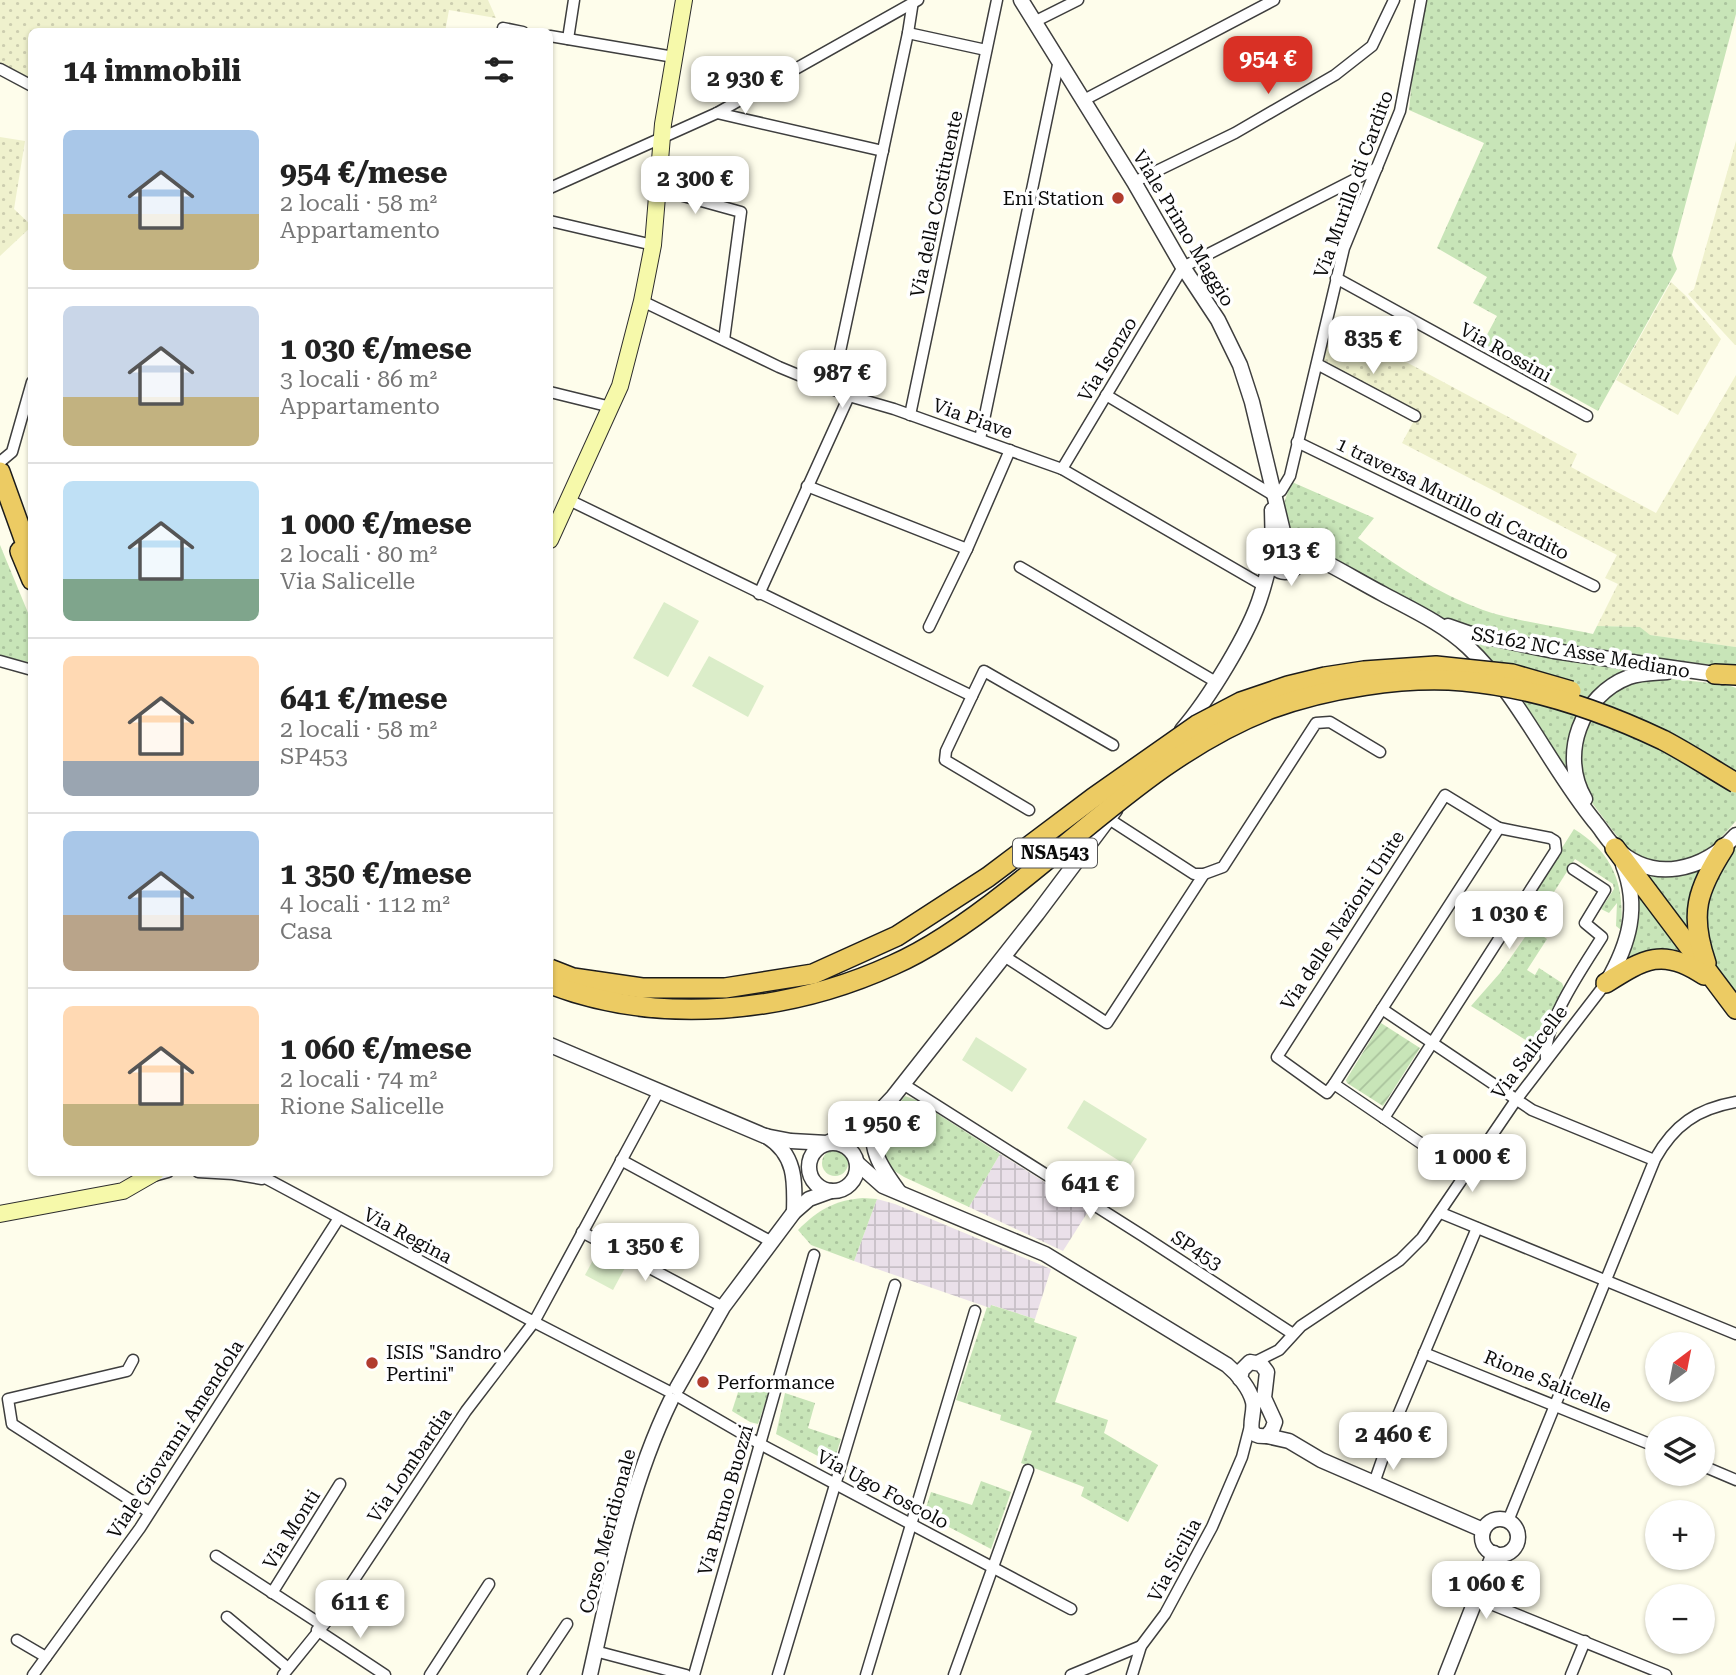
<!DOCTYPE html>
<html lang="it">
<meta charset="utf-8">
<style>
body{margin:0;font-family:"Roboto Serif",serif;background:#f6f6f6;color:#222;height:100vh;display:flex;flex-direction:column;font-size:26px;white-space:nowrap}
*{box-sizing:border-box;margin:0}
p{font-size:23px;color:#767676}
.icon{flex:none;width:38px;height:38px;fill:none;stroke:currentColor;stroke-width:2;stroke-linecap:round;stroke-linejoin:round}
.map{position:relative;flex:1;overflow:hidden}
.panel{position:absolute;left:28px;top:28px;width:525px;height:1148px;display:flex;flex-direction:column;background:#fff;border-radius:10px;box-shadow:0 2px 5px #0004}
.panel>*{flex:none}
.needle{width:46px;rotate:32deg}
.buttons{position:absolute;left:1645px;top:1332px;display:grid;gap:14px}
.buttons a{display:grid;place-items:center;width:70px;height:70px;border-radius:50%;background:#fff;box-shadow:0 2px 5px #0004;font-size:35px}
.price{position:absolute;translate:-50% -60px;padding:0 16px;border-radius:14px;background:#fff;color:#222;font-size:23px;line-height:46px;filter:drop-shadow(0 2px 4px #0008)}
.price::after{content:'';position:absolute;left:50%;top:42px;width:21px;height:16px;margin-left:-10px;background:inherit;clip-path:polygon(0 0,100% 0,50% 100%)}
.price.current{background:#d93025;color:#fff}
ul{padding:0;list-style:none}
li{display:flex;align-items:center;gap:21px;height:175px;padding:0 35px}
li+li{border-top:2px solid #e0e0e0}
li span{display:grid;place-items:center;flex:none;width:196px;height:140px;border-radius:10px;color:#555}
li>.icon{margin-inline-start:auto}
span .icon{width:84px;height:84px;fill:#fffc;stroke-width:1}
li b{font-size:30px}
h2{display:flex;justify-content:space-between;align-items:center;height:84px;padding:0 35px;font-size:30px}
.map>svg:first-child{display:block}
.industrial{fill:url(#industrial-grid)}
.farmland{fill:url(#farmland-dots)}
.grass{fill:url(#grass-dots)}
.garden{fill:url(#garden-furrows)}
.pitch{fill:#dbedc9}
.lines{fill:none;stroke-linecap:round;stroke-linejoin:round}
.minor-casing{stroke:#3e3e3e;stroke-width:13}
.tertiary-casing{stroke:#3e3e3e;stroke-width:17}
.secondary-casing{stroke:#2d2d2d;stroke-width:18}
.trunk-casing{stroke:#1c1c1c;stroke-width:22}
.minor{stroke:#fff;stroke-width:10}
.tertiary{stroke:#fff;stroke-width:14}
.secondary{stroke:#f6f9aa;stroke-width:16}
.trunk{stroke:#eccb63;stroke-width:19}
.trunk-bridge-casing{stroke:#1c1c1c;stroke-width:22;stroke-linecap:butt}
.trunk-bridge{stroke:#eccb63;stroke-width:19}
.poi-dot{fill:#b13c2e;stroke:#fff;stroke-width:2.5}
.labels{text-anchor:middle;stroke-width:7;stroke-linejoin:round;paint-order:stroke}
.shield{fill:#fff;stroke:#545454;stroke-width:2}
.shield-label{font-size:18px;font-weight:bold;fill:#0b0b0b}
.street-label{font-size:19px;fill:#0b0b0b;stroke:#fff}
.poi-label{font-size:19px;fill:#0b0b0b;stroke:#fff;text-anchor:start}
</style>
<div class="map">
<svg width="1736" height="1675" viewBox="0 0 1736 1675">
<defs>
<pattern id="industrial-grid" width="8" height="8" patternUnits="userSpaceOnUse" patternTransform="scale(1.75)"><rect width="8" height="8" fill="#eae0e9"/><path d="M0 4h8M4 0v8" fill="none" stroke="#c7bfc6"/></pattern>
<pattern id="farmland-dots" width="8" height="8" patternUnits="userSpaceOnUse" patternTransform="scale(1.75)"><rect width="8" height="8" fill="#eff1cd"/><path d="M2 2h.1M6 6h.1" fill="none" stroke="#cccdaf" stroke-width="1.8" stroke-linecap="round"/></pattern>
<pattern id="grass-dots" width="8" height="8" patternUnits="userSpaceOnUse" patternTransform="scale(1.75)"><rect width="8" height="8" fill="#c8e5b8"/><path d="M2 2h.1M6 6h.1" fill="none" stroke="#aac39d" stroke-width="1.8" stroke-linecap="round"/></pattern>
<pattern id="garden-furrows" width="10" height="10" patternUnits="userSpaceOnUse" patternTransform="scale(1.75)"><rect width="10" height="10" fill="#c8e5b8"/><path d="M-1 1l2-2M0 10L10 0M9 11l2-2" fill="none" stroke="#aac39d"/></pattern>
</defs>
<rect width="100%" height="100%" fill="#fefdeb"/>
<g class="industrial">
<polygon points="1000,1154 1089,1210 1063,1251 969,1207"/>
<polygon points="877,1199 895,1204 1051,1269 1035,1319 992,1305 990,1308 854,1261"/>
</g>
<g class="farmland">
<polygon points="0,0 488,0 496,18 449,10 445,32 32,32 31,80 0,63"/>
<polygon points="0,137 25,141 14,209 32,226 0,256"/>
<polygon points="1736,141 1736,345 1735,345 1688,294 1694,289"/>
<polygon points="1671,282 1686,296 1721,339 1678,415 1616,380"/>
<polygon points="1330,321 1577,454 1571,467 1656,513 1736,375 1736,647 1649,635 1640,627 1597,626 1618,584 1605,578 1617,555 1402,443 1418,413 1321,361"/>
</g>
<g class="grass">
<polygon points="1420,0 1736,0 1736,14 1672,255 1677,269 1598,411 1481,346 1497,316 1473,303 1487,277 1437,248 1484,143 1409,110"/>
<path d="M1292,482l82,36 -16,20c40,29 79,55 125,72 31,11 77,17 110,24l4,-8 43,1 10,8 86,12v21l-201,-25 -64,-13 -27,-11 -79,-40 -66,-37c-20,-27 -19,-31 -7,-60z"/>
<polygon points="0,545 31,620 31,663 0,655"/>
<polygon points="1473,639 1641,666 1593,694 1573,781 1493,662"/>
<path d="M1655,677l73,8 8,3v133c-13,14 -34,40 -54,42 -40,5 -53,-11 -75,-40 -8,-12 -19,-23 -23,-36 -12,-35 0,-76 30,-96 13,-9 27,-11 41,-14z"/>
<path d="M1574,829c39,24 51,55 47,101l-5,-4 1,-23 -8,10 -8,-4 13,-20 -1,-5 -38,-25 -44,69 16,11 -20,31 8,5 4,-7 23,15 2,5 -24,61 -69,-43 29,-33 27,-39 -11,-9v-5z"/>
<polygon points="1736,846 1736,994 1715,966 1705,948 1707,885 1719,866"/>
<polygon points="1704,867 1692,936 1644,873 1682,874"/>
<polygon points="1637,889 1687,957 1627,960 1638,923"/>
<polygon points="905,1096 916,1100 1000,1154 969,1207 904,1177 893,1170 885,1159 882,1132 887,1120"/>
<circle cx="835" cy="1163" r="13"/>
<path d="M863,1198l14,1 -23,62 -43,-16 -13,-15c20,-20 37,-30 65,-32z"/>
<polygon points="991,1305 1035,1319 1034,1322 1077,1337 1055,1402 1108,1420 1104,1433 1158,1465 1128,1522 1081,1496 1084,1487 1021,1463 1032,1431 1000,1420 1001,1415 956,1400 987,1307 990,1308"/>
<polygon points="742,1380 770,1389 758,1424 750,1422 732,1411"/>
<polygon points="785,1393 815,1403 808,1428 841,1439 833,1464 776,1434"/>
<polygon points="981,1481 1011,1492 991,1549 924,1514 931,1492 972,1505"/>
</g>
<polygon class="garden" points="1381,1023 1420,1048 1383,1106 1347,1083 1346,1080"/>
<g class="pitch">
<polygon points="664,602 699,621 668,677 633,658"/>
<polygon points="709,656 764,686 748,717 692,686"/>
<polygon points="976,1037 1027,1069 1012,1092 962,1060"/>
<polygon points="1084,1100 1147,1139 1129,1167 1067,1128"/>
<polygon points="599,1249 627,1264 613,1290 585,1275"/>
</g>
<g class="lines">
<g class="minor-casing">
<g id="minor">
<polyline points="1034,22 1078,0"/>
<polyline points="503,28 523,32"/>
<polyline points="908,33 986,50"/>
<polyline points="550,36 674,57"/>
<polyline points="568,39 574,0"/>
<polyline points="0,69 32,86"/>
<polyline points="1082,101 1274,0"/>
<polyline points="717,113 883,151"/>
<polyline points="1134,182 1235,133 1335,75 1372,46 1394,0"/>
<polyline points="550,188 717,113 918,0"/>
<polyline points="658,189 741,212 724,340"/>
<polyline points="550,221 653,245"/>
<polyline points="1336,278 1587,416"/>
<polyline points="642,301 779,367 849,396 894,409 1062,469 1264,586"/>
<polyline points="1317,364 1415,416"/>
<polyline points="832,389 908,33 913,1"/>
<polyline points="550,392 611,407"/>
<polyline points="1106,395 1273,495 1281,491 1290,476 1344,248 1400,111 1421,0"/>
<polyline points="910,415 997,0"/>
<polyline points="980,439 1059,60"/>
<polyline points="1297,442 1594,586"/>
<polyline points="0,462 12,452 32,382"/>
<polyline points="1062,469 1183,267 1377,168"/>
<polyline points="807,486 967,549"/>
<polyline points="567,499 972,696 946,751 945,760 1029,810"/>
<polyline points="1020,567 1216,682"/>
<polyline points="759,594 849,396"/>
<polyline points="929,627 967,549 1010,450"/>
<polyline points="0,661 32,670"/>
<polyline points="972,696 984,671 1113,745"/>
<polyline points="1109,819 1194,874 1204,874 1223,867 1316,723 1330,722 1380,752"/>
<polyline points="1004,956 1107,1023 1204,874"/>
<path d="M1546,1058c-3,-34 38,-92 56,-121l-17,-14 20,-33 -32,-21"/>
<polyline points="903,1084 1143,1236 1293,1334"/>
<polyline points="1334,1084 1382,1009"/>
<polyline points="1384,1118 1556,850 1555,841 1550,838 1499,828"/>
<polyline points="621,1160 772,1242"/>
<polyline points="198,1172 233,1174 262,1179"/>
<polyline points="254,1172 534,1322 659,1091"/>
<polyline points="1466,1174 1334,1084 1327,1093 1277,1057 1445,795 1499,828 1382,1009 1532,1110 1654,1160"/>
<polyline points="150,1177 168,1172"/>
<polyline points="1441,1213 1736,1334"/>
<polyline points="582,1232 723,1307"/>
<polyline points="1424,1353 1657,1447"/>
<polyline points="133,1360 127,1371 8,1399 12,1424 149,1512"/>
<polyline points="1255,1362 1279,1350 1301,1326 1400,1260 1422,1238 1516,1100 1606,983"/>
<polyline points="679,1397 760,1444 1071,1609"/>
<polyline points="1703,1466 1736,1480"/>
<polyline points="1374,1483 1396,1420 1477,1228"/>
<path d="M1508,1521l147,-362c19,-34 42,-50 81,-57"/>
<polyline points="216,1556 322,1625"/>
<polyline points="272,1593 340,1484"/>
<polyline points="1476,1598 1666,1675"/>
<polyline points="227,1617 288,1668"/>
<polyline points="317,1630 385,1675"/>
<polyline points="17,1640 46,1657"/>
<polyline points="595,1651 686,1675"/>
<polyline points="33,1675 140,1528 339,1218"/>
<polyline points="283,1675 326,1622 466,1411 534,1322 668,1391"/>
<polyline points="430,1675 489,1584"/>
<polyline points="533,1675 567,1624"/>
<polyline points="694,1675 814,1255"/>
<polyline points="778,1675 895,1285"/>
<polyline points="866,1675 975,1311"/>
<polyline points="954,1675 1028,1470"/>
<polyline points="1071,1675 1141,1646"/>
<polyline points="1132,1675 1141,1646 1165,1614 1212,1527 1242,1457 1250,1426"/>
<polyline points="1571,1675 1585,1641"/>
</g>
</g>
<g class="tertiary-casing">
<g id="tertiary">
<polyline points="1021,0 1134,182 1183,267 1218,320 1240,365 1252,402 1286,544"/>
<polyline points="1272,510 1273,551"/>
<circle cx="1285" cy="558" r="14"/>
<path d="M1294,547c30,13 59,31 89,47 28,15 61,30 85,53 51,48 82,120 127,175 7,8 12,18 20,25 38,38 89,23 121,-12"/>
<polyline points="1448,626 1468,633 1554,651 1715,674 1723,677"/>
<path d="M1182,730c26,-30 68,-98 79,-135 4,-12 7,-25 10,-37"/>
<path d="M1585,799c-26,-44 -4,-104 44,-122 11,-4 26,-4 38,-5"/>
<path d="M1607,982c22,-38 33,-75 16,-117"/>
<polyline points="550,1045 765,1136 791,1141 827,1143 853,1130 877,1114 893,1097 1037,914 1115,810"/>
<path d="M877,1114c-11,33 3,52 22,78"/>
<path d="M766,1136c30,18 29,45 28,76"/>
<circle cx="833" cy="1167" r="24"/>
<path d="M857,1163l26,23 162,68 182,111c11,9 23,24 26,37 3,14 -12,36 14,34l5,-6 3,-8 -11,-24 3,-26 -6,-8 -11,-2 -8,8 -2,9"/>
<polyline points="677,1388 723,1307 794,1212 809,1199 831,1191"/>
<polyline points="1267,1436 1289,1441 1321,1460 1483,1530"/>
<circle cx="1500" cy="1537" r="18"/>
<path d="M590,1675c21,-93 39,-189 81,-275"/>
<polyline points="1446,1675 1494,1553"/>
</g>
</g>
<g class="secondary-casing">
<g id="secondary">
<polyline points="550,540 620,386 642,301 653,245 663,124 684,0"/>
<polyline points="0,1214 123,1191 156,1172"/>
</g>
</g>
<g class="trunk-casing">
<g id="trunk">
<polyline points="0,472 32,561"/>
<polyline points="20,551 32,580"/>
<polyline points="1715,674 1736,675"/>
<polyline points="1615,848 1736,1009"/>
<path d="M1706,963c-17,-49 -9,-73 18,-115"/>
<path d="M1606,983c38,-24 57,-36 98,-8"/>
</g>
</g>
<use href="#minor" class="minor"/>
<use href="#tertiary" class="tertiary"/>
<use href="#secondary" class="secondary"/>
<use href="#trunk" class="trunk"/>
<g class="trunk-bridge-casing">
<g id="trunk-bridge">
<polyline points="550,969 573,978 642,988 725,988 813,974 897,936 988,877 1093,798 1197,725 1241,702 1288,686 1325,677 1364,671 1436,666 1512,674 1571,691"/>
<path d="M550,984c109,42 238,29 343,-19 39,-17 82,-48 115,-74 84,-65 161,-143 262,-182 56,-21 134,-33 193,-28 68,6 139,30 200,59 25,13 49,29 73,43"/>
</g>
</g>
<use href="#trunk-bridge" class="trunk-bridge"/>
</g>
<g class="poi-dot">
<circle cx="1118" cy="198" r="7"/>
<circle cx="372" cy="1363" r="7"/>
<circle cx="703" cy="1382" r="7"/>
</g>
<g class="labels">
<rect class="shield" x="1013" y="838.5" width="84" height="29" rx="5"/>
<g class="shield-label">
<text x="1055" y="859">NSA543</text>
</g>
<g class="street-label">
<text transform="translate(1353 184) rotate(-70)" y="7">Via Murillo di Cardito</text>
<text transform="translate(936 204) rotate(-78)" y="7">Via della Costituente</text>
<text transform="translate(1184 228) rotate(59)" y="7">Viale Primo Maggio</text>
<text transform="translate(1506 352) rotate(29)" y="7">Via Rossini</text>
<text transform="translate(1107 359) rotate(-59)" y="7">Via Isonzo</text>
<text transform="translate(973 418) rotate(20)" y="7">Via Piave</text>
<text transform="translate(1453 498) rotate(26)" y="7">1 traversa Murillo di Cardito</text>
<text transform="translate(1581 652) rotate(10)" y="7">SS162 NC Asse Mediano</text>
<text transform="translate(1342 920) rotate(-57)" y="7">Via delle Nazioni Unite</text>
<text transform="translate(1529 1052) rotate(-53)" y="7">Via Salicelle</text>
<text transform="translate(408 1235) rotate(28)" y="7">Via Regina</text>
<text transform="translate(1197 1250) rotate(33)" y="7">SP453</text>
<text transform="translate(1548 1381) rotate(22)" y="7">Rione Salicelle</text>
<text transform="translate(175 1439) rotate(-57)" y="7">Viale Giovanni Amendola</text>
<text transform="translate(409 1465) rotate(-56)" y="7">Via Lombardia</text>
<text transform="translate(883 1489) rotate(28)" y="7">Via Ugo Foscolo</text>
<text transform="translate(725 1500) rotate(-74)" y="7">Via Bruno Buozzi</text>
<text transform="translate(291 1529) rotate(-58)" y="7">Via Monti</text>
<text transform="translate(607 1531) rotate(-75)" y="7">Corso Meridionale</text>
<text transform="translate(1174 1560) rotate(-62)" y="7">Via Sicilia</text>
</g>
<g class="poi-label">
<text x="1104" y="205" text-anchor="end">Eni Station</text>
<text x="386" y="1359">ISIS "Sandro<tspan x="386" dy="22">Pertini"</tspan></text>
<text x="717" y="1389">Performance</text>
</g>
</g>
</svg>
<div class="buttons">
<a><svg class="needle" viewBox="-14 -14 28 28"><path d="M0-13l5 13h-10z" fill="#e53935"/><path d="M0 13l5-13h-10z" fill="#767676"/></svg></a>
<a><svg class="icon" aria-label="layers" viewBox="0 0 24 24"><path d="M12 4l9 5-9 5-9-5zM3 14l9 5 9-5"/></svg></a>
<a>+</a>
<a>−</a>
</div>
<b class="price current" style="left:1268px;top:96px">954 €</b>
<b class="price" style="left:745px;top:116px">2 930 €</b>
<b class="price" style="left:695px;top:216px">2 300 €</b>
<b class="price" style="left:1373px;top:376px">835 €</b>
<b class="price" style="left:842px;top:410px">987 €</b>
<b class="price" style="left:1291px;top:588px">913 €</b>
<b class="price" style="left:1509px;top:951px">1 030 €</b>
<b class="price" style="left:882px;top:1161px">1 950 €</b>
<b class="price" style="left:1472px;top:1194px">1 000 €</b>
<b class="price" style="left:1090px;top:1221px">641 €</b>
<b class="price" style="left:645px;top:1283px">1 350 €</b>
<b class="price" style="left:1393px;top:1472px">2 460 €</b>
<b class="price" style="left:1486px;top:1621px">1 060 €</b>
<b class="price" style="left:360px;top:1640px">611 €</b>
<section class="panel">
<h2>14 immobili<svg class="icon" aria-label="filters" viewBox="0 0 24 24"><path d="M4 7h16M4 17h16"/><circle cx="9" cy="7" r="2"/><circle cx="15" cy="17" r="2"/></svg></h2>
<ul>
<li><span style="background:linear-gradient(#a9c7e8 60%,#c2b280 0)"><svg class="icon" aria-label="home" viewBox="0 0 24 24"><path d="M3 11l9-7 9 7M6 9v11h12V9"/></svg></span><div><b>954 €/mese</b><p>2 locali · 58 m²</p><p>Appartamento</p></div></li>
<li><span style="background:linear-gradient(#c9d6e8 65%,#c2b280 0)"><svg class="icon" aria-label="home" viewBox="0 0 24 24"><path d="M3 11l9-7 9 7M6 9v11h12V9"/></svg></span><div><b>1 030 €/mese</b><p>3 locali · 86 m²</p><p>Appartamento</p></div></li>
<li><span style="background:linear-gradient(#bfe0f5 70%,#7fa58c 0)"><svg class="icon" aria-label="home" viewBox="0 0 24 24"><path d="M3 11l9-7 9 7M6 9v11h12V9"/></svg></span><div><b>1 000 €/mese</b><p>2 locali · 80 m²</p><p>Via Salicelle</p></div></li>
<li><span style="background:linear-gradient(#ffd9b3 75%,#9aa5b1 0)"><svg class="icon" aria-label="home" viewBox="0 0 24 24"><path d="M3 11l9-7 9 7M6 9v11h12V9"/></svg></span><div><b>641 €/mese</b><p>2 locali · 58 m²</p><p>SP453</p></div></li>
<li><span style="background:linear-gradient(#a9c7e8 60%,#b9a48a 0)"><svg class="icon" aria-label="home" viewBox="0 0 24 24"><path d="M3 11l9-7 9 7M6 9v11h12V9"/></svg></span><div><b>1 350 €/mese</b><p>4 locali · 112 m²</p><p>Casa</p></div></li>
<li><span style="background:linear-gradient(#ffd9b3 70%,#c2b280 0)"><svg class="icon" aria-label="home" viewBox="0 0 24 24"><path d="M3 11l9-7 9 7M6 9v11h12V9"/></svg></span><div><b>1 060 €/mese</b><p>2 locali · 74 m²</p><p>Rione Salicelle</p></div></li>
</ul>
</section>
</div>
